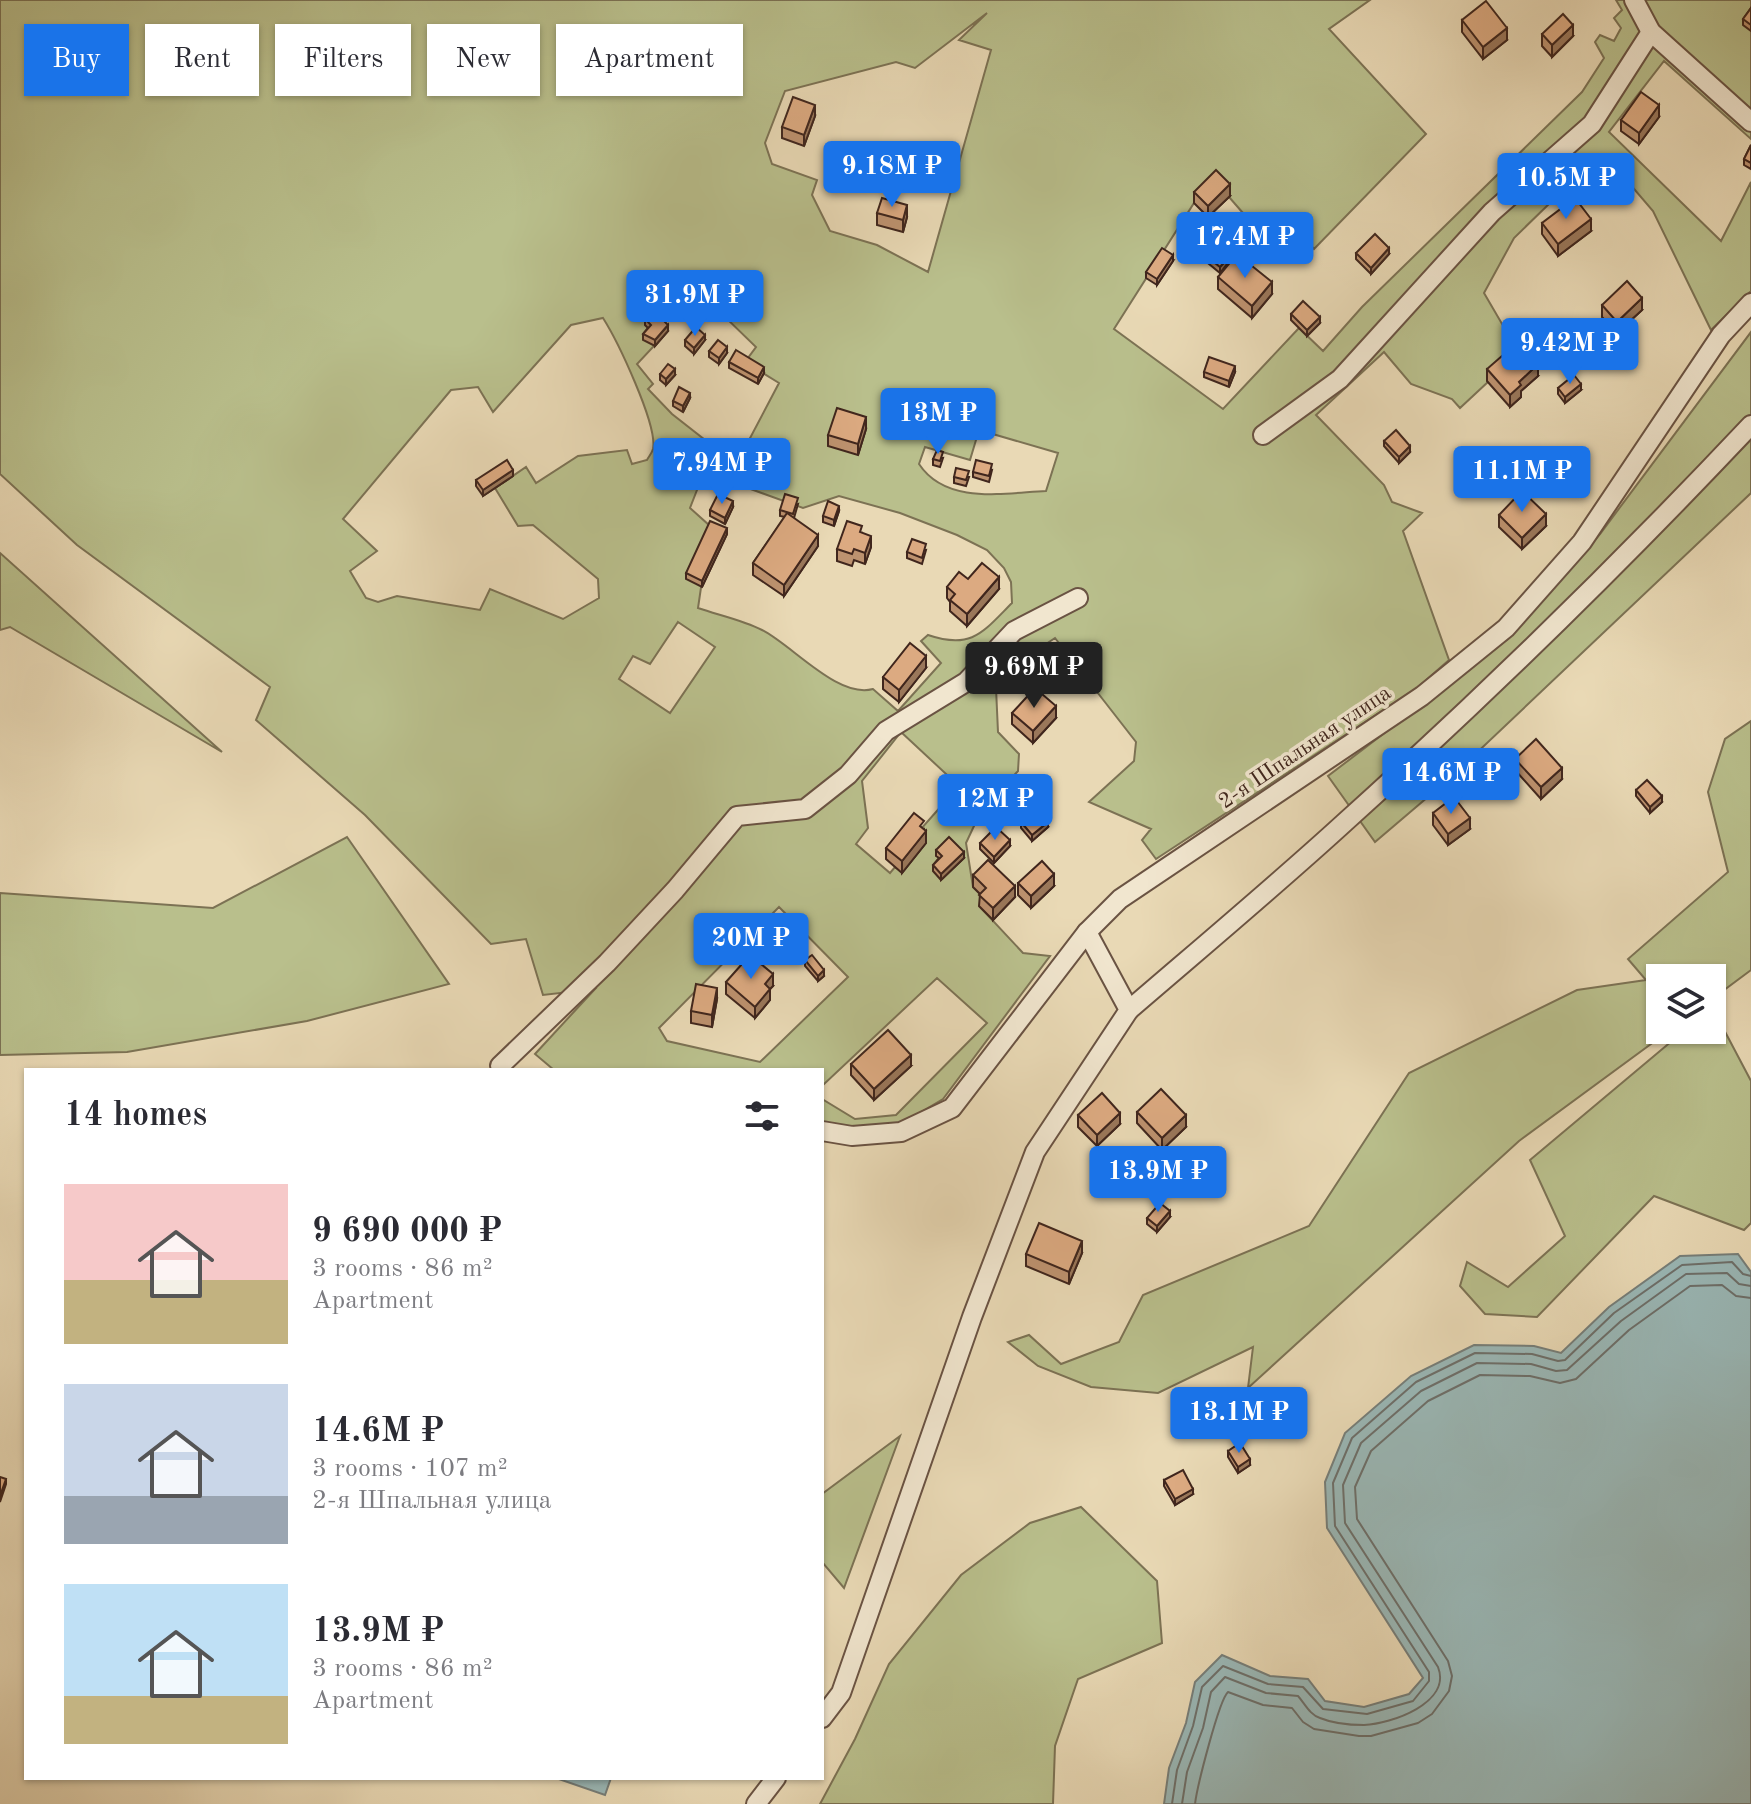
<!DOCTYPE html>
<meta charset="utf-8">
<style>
body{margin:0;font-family:"Old Standard TT",serif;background:#f7f7f7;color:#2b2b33;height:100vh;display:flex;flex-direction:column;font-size:30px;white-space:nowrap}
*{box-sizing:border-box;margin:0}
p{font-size:26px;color:#7c7c81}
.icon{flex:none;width:44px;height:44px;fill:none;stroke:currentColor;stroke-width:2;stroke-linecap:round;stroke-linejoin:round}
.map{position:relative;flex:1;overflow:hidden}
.side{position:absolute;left:24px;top:1068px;width:800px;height:712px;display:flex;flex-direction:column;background:#fff;border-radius:0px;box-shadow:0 2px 6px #0004}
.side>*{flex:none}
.hud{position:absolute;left:24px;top:24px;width:800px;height:72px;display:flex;gap:16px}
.buttons{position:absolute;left:1646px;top:964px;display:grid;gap:16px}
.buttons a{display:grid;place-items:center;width:80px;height:80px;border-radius:0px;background:#fff;box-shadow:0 2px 6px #0004;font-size:40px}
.price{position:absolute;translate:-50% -68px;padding:0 18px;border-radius:8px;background:#1a73e8;color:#fff;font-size:26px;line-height:52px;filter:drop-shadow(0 2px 4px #0008)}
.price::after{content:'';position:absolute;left:50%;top:48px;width:24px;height:18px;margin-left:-12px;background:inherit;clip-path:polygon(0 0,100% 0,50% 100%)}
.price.active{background:#222;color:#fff}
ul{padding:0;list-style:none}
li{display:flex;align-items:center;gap:24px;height:200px;padding:0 40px}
li span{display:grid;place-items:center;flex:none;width:224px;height:160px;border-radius:0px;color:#555}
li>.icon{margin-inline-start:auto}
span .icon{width:96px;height:96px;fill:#fffc;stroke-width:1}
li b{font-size:34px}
h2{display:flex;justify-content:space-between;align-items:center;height:96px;padding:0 40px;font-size:34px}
.tag{padding:0 28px;border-radius:0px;background:#fff;box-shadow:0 2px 6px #0004;font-size:28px;line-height:72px}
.tag.active{background:#1a73e8;color:#fff}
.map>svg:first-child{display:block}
.green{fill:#b9bf8c;stroke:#7c7254;stroke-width:2;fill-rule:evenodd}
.water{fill:#9ab8b7;stroke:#767e79;stroke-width:2}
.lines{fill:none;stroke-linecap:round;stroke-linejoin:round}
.shore{stroke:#6d6f6a;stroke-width:2}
.street-casing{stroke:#6a5343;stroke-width:22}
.street{stroke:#f1e6cf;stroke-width:18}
.wall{fill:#bd926f;stroke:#40261d;stroke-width:2}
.shaded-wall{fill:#9a775a;stroke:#40261d;stroke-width:2}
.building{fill:#dcaa81;stroke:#40261d;stroke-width:2}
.labels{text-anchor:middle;stroke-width:7;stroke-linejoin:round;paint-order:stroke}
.street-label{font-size:22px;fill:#40261d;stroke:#f1e6cf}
</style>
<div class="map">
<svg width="1751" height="1804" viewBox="0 0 1751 1804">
<rect width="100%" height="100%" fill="#e9d9b5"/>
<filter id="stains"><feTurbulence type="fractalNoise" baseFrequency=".0025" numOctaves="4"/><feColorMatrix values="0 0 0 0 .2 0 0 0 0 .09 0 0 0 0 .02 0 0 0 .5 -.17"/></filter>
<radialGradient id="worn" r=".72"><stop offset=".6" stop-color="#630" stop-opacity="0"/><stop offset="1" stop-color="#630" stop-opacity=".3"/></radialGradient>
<g class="green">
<path d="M0,0h1370l-41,29 97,105 -112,115 -8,-9 -23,19 -67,-77 -22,21 -80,126 109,80 76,-81 24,23 39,-44 220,-215 22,-34 -9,-16 5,-7 14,6 7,-13 -7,-10 8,-8 -6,-10h135v139l-87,-78 -55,71 112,109 30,-59v109l-40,39 -58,-119 -36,-42 -27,-5 -76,74 -30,55 35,60 -59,55 -8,-9 -41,-15 -27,-32 -68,63 68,70 8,17 30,11 -19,18 46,129 -32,28 -261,171 -14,-19 9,-11 -62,-27 45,-41 2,-19 -81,-104 -24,16 -35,34 2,44 21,22 -1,17 -37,40 -15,32 7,44 13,13 -6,7 43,46 27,3 -107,143 -42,25 -47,3 -32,-5v-23l33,20 41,-4 91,-92 -50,-45 -115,108v-16h-268l-19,-16 60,-65 -52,6 -17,-56 -35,5 -126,-129 -109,-95 14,-33 -193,-142 -77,-71zM987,13l-28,27 32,10 -63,222 -51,-27 -47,-14 -18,-36 5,-15 -45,-16 -7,-21 20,-52 111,-29 19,6zM688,277l42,33 -5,7 31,30 -11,15 34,21 -31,59 -16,19 -60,-47 -24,-25 5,-5 -16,-20 31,-33 -15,-15zM603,318c14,22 55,107 50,131 -1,4 -4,7 -6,11l-15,4 -5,-14 -49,6 -42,27 -10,-16 -31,21 23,38 15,-1 65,54 1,19 -36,21 -73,-30 -10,21 -83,-14 -19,6 -12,-4 -16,-27 27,-20 -34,-32 108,-129 27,-3 15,25 78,-87zM979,430l79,23 -12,38c-42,2 -100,14 -127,-27l6,-17 45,13zM704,472l99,36 36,-12 61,17 57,22 30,15 17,18 7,14 1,21c-29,29 -40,47 -84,32l-7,6 20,22 -43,48 -25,-22c-35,10 -81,-44 -111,-59 -19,-10 -44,-15 -64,-22l12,-82 -20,-18zM678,622l37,25 -45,66 -51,-34 14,-23 17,8zM901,732l58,54 -39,44 -18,42 -7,-5 -5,6 -34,-29 12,-16 -6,-47zM779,907l69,70 -88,85 -93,-21 -8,-13z"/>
<polygon points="1751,332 1751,493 1449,779 1375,842 1328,776 1509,638 1600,534"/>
<polygon points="0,553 222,752 10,627 0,630"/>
<polygon points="1751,721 1751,970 1712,999 1712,978 1660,978 1660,1030 1670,1030 1519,1141 1248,1388 1253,1347 1158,1393 1091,1387 1038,1366 1008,1342 1029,1335 1061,1364 1119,1342 1143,1295 1309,1226 1409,1073 1577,990 1646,980 1628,959 1728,872 1708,792 1725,739"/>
<polygon points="347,837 449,984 307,1021 127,1052 0,1055 0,893 213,908"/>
<polygon points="1712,1007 1751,1081 1751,1223 1744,1230 1654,1196 1537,1317 1485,1314 1460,1286 1467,1262 1508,1287 1565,1236 1530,1160 1685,1030 1712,1030"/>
<polygon points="900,1436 844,1588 822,1562 822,1494"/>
<polygon points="1081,1507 1157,1581 1162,1643 1078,1679 1055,1746 1053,1804 820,1804 855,1739 889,1664 961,1575 1030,1523"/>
</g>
<g class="water">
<polygon points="1738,1254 1751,1272 1751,1804 1164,1804 1169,1768 1186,1723 1195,1682 1222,1655 1270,1676 1308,1679 1325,1701 1364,1707 1409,1694 1423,1678 1327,1528 1325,1482 1345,1433 1411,1376 1474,1345 1534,1346 1561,1353 1609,1307 1680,1256"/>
<polygon points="556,1778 611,1778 605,1795"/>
</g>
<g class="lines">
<g class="shore">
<polyline points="1172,1804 1177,1770 1193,1726 1202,1687 1223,1666 1268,1684 1303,1687 1323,1709 1367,1714 1413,1701 1429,1681 1429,1672 1335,1526 1333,1483 1352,1438 1416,1382 1475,1353 1532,1354 1558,1361 1565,1360 1614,1313 1682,1265 1732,1262 1743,1274 1751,1276"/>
<path d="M1182,1804l5,-32 16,-44 8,-36 14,-15 41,16 32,3c7,8 12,19 22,22 12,5 31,7 44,7 27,-1 88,-22 74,-58l-93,-144 -2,-38 18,-42 60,-52 56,-28 54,1 25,7 11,-1 54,-49 65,-47 41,-1 12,11 12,2"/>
<path d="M1195,1804c2,-17 24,-104 33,-112l35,13 29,3 11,14 11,7 45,7h12l47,-13 14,-9 17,-23 3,-15 -4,-15 -91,-142 -2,-32 16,-36 57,-50 52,-26 50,1 30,7 16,-4 53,-49 61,-44 32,-1 14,11 15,2"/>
</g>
<g class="street-casing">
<g id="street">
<polyline points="1634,0 1651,32 1751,122"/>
<polyline points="1263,435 1340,379 1492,212 1592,124 1651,32"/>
<path d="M1129,1010c72,-62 145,-123 215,-187 141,-127 277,-260 407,-398"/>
<polyline points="500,1066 607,963 675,890 737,816 805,809 848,775 886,731 966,682 1014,631 1078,598"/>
<polyline points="822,1131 852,1136 901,1132 952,1108 1087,932 1120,899 1422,696 1506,628 1582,542 1721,335 1751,303"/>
<polyline points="822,1718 841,1693 972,1317 1035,1152 1129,1010 1087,932"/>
<polyline points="756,1804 776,1778"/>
</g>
</g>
<use href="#street" class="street"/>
</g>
<g class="wall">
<polygon points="1751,8 1751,31 1743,25 1743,19"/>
<polygon points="1462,20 1507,40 1483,59 1462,32"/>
<polygon points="1542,34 1573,36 1552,57 1542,46"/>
<polygon points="815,116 804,146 782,138 782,127"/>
<polygon points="1659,117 1639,144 1621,131 1621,120"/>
<polygon points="1751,145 1751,169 1744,165 1744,159"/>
<polygon points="1194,192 1230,196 1208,217 1194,203"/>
<polygon points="877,213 907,217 903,232 877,225"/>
<polygon points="1542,223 1591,231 1558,256 1542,234"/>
<polygon points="1203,253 1227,264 1220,273 1203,259"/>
<polygon points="1356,253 1389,254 1371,274 1356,259"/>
<polygon points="1173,261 1157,285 1146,278 1146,272"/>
<polygon points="1218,277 1272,294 1252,318 1218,289"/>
<polygon points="1602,305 1642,310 1617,333 1602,317"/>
<polygon points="1291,314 1320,323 1307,336 1291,320"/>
<polygon points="645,319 668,331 655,346 643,340 643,334 648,328 645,325"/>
<polygon points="685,340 705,340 694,354 685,346"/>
<polygon points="709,351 727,353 719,364 709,357"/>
<polygon points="729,362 764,373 758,384 729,368"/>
<polygon points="1487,369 1538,376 1521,391 1521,397 1510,407 1487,381"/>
<polygon points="1204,372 1235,372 1229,387 1204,377"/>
<polygon points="660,374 675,375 666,385 660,380"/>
<polygon points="1558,388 1581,390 1565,403 1558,394"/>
<polygon points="690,398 683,412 673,406 673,401"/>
<polygon points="866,429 858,455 828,446 828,435"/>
<polygon points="1384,441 1410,452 1399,463 1384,446"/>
<polygon points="943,458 940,467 933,465 933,459"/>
<polygon points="992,470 989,482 973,477 973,472"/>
<polygon points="1493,472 1518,481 1501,490 1493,477"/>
<polygon points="513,476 483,496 476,486 476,480"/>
<polygon points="954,477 969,477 966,486 954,483"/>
<polygon points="798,504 794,518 818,546 784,596 753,575 753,563 785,517 780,516 780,510"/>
<polygon points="733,507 725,524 710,516 710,510"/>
<polygon points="839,511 834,526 823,522 823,516"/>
<polygon points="1499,515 1546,526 1522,549 1499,527"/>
<polygon points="862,533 871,547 865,564 854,560 852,566 837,561 837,549"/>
<polygon points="727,534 702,587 686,579 686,573"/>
<polygon points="926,550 922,564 907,558 907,552"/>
<polygon points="968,579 999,589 967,626 950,611 950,602 947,598 947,587"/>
<polygon points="926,668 899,702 883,689 883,677"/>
<polygon points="1012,713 1056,718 1033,743 1012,724"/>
<polygon points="1515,759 1562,779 1541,799 1515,770"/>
<polygon points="1636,790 1662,802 1650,813 1636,796"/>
<polygon points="1433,813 1470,829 1448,845 1433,825"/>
<polygon points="1021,822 1048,827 1032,841 1021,828"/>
<polygon points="924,829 926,843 902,873 886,859 886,848"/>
<polygon points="980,843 1010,846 994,863 980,849"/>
<polygon points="936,850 964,858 941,880 933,871 933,865 939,858 936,856"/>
<polygon points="973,875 1015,897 993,920 979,906 980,894 973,887"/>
<polygon points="1018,883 1054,886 1031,908 1018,895"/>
<polygon points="805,960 824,976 818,981 805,966"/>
<polygon points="726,982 773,986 770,989 770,1000 755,1018 726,994"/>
<polygon points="717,999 712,1027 691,1023 691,1011"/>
<polygon points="851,1064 911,1066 874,1100 851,1075"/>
<polygon points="1137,1112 1186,1127 1162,1150 1137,1123"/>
<polygon points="1078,1115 1120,1124 1097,1146 1078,1127"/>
<polygon points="1170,1217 1157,1232 1147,1224 1147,1218"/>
<polygon points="1082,1253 1069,1284 1026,1266 1026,1254"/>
<polygon points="1228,1451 1250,1465 1238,1473 1228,1457"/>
<polygon points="1164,1480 1193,1494 1175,1505 1164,1486"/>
</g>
<g class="shaded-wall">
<polygon points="1573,25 1573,36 1552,57 1552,45"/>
<polygon points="1507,28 1507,40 1483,59 1483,47"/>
<polygon points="815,105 815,116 804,146 804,135"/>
<polygon points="1659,105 1659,117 1639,144 1639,133"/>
<polygon points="1230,184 1230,196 1208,217 1208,206"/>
<polygon points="907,205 907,217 903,232 903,220"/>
<polygon points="1591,219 1591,231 1558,256 1558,244"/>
<polygon points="1389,248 1389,254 1371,274 1371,268"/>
<polygon points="1173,255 1173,261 1157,285 1157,279"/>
<polygon points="1227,259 1227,264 1220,273 1220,267"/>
<polygon points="1272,282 1272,294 1252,318 1252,306"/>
<polygon points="1642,298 1642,310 1617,333 1617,322"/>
<polygon points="1320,317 1320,323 1307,336 1307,330"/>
<polygon points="668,325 668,331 655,346 655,340"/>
<polygon points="705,335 705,340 694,354 694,348"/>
<polygon points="727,347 727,353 719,364 719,358"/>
<polygon points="1538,364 1538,376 1521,391 1521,397 1510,407 1510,395 1519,382"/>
<polygon points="1235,366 1235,372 1229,387 1229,381"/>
<polygon points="764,367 764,373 758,384 758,378"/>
<polygon points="675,369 675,375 666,385 666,379"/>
<polygon points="1581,384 1581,390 1565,403 1565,397"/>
<polygon points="690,393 690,398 683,412 683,406"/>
<polygon points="866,417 866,429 858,455 858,444"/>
<polygon points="1410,446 1410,452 1399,463 1399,457"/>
<polygon points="513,470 513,476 483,496 483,490"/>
<polygon points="1518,475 1518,481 1501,490 1501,485"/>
<polygon points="733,501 733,507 725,524 725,518"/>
<polygon points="839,506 839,511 834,526 834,520"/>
<polygon points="1546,514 1546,526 1522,549 1522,538"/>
<polygon points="727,528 727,534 702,587 702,581"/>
<polygon points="818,535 818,546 784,596 784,585"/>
<polygon points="871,536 871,547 865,564 865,553"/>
<polygon points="999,577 999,589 967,626 967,614"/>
<polygon points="926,656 926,668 899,702 899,690"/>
<polygon points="1056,706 1056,718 1033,743 1033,731"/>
<polygon points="1562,768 1562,779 1541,799 1541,787"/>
<polygon points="1662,796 1662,802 1650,813 1650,807"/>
<polygon points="1470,818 1470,829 1448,845 1448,834"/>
<polygon points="1048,822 1048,827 1032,841 1032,835"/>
<polygon points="926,831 926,843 902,873 902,861"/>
<polygon points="1010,840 1010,846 994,863 994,857"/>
<polygon points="964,852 964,858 941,880 941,874"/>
<polygon points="1054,874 1054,886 1031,908 1031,896"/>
<polygon points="1015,886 1015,897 993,920 993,908"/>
<polygon points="824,970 824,976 818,981 818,976"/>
<polygon points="773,974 773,986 770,989 770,1000 755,1018 755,1007 765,984"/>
<polygon points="717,988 717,999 712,1027 712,1015"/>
<polygon points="911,1055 911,1066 874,1100 874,1089"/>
<polygon points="1120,1113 1120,1124 1097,1146 1097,1135"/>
<polygon points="1186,1115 1186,1127 1162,1150 1162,1138"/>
<polygon points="1170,1211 1170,1217 1157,1232 1157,1226"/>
<polygon points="1082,1241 1082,1253 1069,1284 1069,1272"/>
<polygon points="1250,1459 1250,1465 1238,1473 1238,1467"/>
<polygon points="6,1479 6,1484 0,1502 0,1496"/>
<polygon points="1193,1489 1193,1494 1175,1505 1175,1499"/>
</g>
<g class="building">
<polygon points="1486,1 1507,28 1483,47 1462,20"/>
<polygon points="1751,8 1751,25 1743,19"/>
<polygon points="1563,14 1573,25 1552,45 1542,34"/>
<polygon points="1641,92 1659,105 1639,133 1621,120"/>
<polygon points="793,97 815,105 804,135 782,127"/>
<polygon points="1751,145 1751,163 1744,159"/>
<polygon points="1216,170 1230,184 1208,206 1194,192"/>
<polygon points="882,198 907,205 903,220 877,213"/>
<polygon points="1575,198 1591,219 1558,244 1542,223"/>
<polygon points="1375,234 1389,248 1371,268 1356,253"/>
<polygon points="1210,245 1227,259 1220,267 1203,253"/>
<polygon points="1162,248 1173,255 1157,279 1146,272"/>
<polygon points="1237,254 1272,282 1252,306 1218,277"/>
<polygon points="1627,281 1642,298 1617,322 1602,305"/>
<polygon points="1303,301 1320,317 1307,330 1291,314"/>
<polygon points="653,310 668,325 655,340 643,334 651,325 645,319"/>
<polygon points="696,327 705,335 694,348 685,340"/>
<polygon points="718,340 727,347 719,358 709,351"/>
<polygon points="1518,342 1538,364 1519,382 1521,385 1510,395 1487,369"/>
<polygon points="736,350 764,367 758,378 729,362"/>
<polygon points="1209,357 1235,366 1229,381 1204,372"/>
<polygon points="668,364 675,369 666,379 660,374"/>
<polygon points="1574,375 1581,384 1565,397 1558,388"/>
<polygon points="679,387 690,393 683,406 673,401"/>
<polygon points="837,408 866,417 858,444 828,435"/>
<polygon points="1396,430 1410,446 1399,457 1384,441"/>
<polygon points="937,450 943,452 940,461 933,459"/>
<polygon points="507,460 513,470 483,490 476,480"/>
<polygon points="976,460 992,464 989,476 973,472"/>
<polygon points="1511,462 1518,475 1501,485 1493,472"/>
<polygon points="956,468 969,471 966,480 954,477"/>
<polygon points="1522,491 1546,514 1522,538 1499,515"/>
<polygon points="718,494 733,501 725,518 710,510"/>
<polygon points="785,494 798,498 793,514 780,510"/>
<polygon points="828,501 839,506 834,520 823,516"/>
<polygon points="787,513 818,535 784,585 753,563"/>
<polygon points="710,521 727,528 702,581 686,573"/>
<polygon points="847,521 862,526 860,532 871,536 865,553 854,549 852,554 837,549"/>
<polygon points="912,539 926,544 922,558 907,552"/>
<polygon points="982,563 999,577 967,614 950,600 955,594 947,587 959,572 968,579"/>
<polygon points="910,643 926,656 899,690 883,677"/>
<polygon points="1035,688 1056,706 1033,731 1012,713"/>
<polygon points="1536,739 1562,768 1541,787 1515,759"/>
<polygon points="1647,780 1662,796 1650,807 1636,790"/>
<polygon points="1454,797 1470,818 1448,834 1433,813"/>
<polygon points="1037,808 1048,822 1032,835 1021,822"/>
<polygon points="914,813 924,821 920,826 926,831 902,861 886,848"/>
<polygon points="996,827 1010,840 994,857 980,843"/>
<polygon points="949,837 964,852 941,874 933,865 942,856 936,850"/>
<polygon points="988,860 1015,886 993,908 979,895 986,888 973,875"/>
<polygon points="1042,861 1054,874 1031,896 1018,883"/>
<polygon points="750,955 773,974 765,984 770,989 755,1007 726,982"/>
<polygon points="812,955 824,970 818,976 805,960"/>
<polygon points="696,984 717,988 712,1015 691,1011"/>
<polygon points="888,1030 911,1055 874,1089 851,1064"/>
<polygon points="1161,1089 1186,1115 1162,1138 1137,1112"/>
<polygon points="1102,1093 1120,1113 1097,1135 1078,1115"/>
<polygon points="1160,1203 1170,1211 1157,1226 1147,1218"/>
<polygon points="1039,1223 1082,1241 1069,1272 1026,1254"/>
<polygon points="1240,1443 1250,1459 1238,1467 1228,1451"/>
<polygon points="1183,1470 1193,1489 1175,1499 1164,1480"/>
<polygon points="0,1477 6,1479 0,1496"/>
</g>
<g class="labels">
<g class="street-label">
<text transform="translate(1304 746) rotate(-34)" y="8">2-я Шпальная улица</text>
</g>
</g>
<rect width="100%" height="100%" filter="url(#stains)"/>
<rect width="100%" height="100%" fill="url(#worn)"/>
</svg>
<div class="buttons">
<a><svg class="icon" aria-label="layers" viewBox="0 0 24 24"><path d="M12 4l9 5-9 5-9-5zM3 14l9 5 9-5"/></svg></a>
</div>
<b class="price" style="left:892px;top:209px">9.18M ₽</b>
<b class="price" style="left:1566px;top:221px">10.5M ₽</b>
<b class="price" style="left:1245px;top:280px">17.4M ₽</b>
<b class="price" style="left:695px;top:338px">31.9M ₽</b>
<b class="price" style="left:1570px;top:386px">9.42M ₽</b>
<b class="price" style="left:938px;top:456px">13M ₽</b>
<b class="price" style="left:722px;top:506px">7.94M ₽</b>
<b class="price" style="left:1522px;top:514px">11.1M ₽</b>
<b class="price active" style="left:1034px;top:710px">9.69M ₽</b>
<b class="price" style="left:1451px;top:816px">14.6M ₽</b>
<b class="price" style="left:995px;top:842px">12M ₽</b>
<b class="price" style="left:751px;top:981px">20M ₽</b>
<b class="price" style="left:1158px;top:1214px">13.9M ₽</b>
<b class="price" style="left:1239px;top:1455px">13.1M ₽</b>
<div class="hud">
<a class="tag active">Buy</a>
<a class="tag">Rent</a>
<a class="tag">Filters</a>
<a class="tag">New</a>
<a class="tag">Apartment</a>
</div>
<section class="side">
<h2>14 homes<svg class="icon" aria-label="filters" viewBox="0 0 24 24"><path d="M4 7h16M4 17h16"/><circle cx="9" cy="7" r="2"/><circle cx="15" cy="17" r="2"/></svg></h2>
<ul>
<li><span style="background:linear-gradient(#f6c9c9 60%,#c2b280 0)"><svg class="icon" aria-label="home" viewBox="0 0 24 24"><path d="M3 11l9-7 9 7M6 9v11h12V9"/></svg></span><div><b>9 690 000 ₽</b><p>3 rooms · 86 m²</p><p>Apartment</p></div></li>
<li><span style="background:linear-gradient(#c9d6e8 70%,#9aa5b1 0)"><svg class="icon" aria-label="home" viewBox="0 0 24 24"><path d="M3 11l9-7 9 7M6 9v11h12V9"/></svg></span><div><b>14.6M ₽</b><p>3 rooms · 107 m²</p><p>2-я Шпальная улица</p></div></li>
<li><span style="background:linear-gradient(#bfe0f5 70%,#c2b280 0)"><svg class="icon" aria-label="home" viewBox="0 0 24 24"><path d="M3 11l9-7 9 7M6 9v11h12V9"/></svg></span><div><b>13.9M ₽</b><p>3 rooms · 86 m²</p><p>Apartment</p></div></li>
</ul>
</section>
</div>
